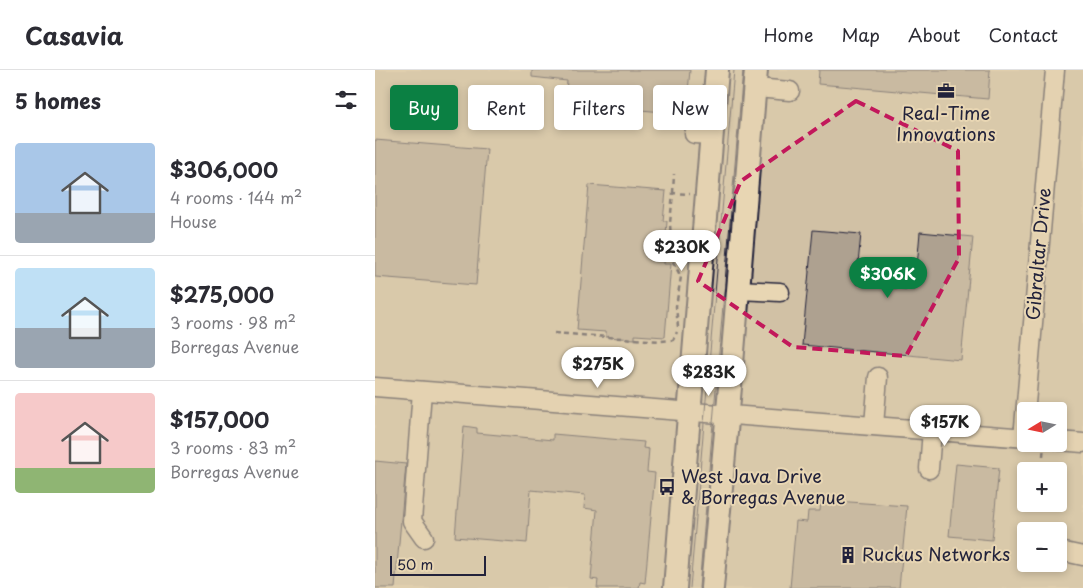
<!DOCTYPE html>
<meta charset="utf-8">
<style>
body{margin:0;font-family:"Playpen Sans",sans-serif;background:#f7f7f7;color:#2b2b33;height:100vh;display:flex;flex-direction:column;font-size:19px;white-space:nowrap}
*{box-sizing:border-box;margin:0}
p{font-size:16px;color:#7c7c81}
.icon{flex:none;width:28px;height:28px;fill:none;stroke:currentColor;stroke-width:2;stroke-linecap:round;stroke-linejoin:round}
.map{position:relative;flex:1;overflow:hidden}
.sheet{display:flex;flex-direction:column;background:#fff;width:375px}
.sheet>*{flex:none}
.hud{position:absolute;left:15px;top:15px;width:475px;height:45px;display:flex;gap:10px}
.needle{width:32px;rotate:260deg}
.fabs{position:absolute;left:642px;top:332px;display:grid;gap:10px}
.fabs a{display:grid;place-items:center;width:50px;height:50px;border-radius:5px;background:#fff;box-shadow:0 2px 8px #0003;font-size:25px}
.scale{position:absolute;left:15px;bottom:12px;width:96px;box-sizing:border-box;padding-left:5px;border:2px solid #22223b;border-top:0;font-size:14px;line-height:18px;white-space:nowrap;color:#22223b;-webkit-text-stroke:4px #e8d6b3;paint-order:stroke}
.price{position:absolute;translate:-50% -42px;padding:0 11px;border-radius:18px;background:#fff;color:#222;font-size:16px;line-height:32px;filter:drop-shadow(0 1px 2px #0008)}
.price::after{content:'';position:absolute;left:50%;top:30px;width:15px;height:11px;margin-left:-8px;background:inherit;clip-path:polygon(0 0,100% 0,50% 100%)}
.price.active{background:#0b8043;color:#fff}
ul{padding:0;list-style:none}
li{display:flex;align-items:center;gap:15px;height:125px;padding:0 15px}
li+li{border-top:1px solid #e1e1e2}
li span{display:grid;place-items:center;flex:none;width:140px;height:100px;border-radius:5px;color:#555}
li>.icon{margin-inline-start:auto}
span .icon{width:60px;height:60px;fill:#fffc;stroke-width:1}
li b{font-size:21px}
h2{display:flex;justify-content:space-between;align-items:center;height:60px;padding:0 15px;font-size:21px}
.tag{padding:0 18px;border-radius:5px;background:#fff;box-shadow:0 2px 8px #0003;font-size:18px;line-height:45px}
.tag.active{background:#0b8043;color:#fff}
header{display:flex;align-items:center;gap:30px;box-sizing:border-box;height:70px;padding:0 25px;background:#fff;border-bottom:1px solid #e1e1e2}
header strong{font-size:24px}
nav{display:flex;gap:28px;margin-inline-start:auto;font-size:18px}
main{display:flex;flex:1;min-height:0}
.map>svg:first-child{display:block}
.built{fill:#d1c1a5;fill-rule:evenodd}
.building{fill:#aea190;stroke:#22223b}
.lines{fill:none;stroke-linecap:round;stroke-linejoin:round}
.minor-casing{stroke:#22223b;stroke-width:21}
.major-casing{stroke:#22223b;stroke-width:26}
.path{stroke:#22223b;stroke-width:2.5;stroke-dasharray:5 4;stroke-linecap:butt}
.minor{stroke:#e8d6b3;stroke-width:18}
.major{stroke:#e8d6b3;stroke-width:22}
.tram{stroke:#22223b;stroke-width:1}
.marked{fill:none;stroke:#c2185b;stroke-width:4;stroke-dasharray:10 6;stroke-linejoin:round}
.labels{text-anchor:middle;stroke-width:4;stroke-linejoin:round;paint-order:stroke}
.poi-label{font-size:18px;fill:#22223b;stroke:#e8d6b3;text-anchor:start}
.street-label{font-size:18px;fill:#22223b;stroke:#e8d6b3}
</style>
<header>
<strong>Casavia</strong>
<nav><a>Home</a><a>Map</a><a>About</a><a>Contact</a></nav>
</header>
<main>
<section class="sheet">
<h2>5 homes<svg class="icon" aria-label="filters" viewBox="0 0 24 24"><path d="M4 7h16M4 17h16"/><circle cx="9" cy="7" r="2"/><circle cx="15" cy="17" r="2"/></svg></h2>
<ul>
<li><span style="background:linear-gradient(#a9c7e8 70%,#9aa5b1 0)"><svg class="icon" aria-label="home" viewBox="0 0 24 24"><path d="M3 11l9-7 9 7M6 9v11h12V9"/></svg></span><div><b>$306,000</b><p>4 rooms · 144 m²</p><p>House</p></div></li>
<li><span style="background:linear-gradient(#bfe0f5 60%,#9aa5b1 0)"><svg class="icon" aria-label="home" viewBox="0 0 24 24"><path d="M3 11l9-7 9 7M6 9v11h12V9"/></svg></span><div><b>$275,000</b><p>3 rooms · 98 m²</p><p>Borregas Avenue</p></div></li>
<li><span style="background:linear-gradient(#f6c9c9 75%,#8fb573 0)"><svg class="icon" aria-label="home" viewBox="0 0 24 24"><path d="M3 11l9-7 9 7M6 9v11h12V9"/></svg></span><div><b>$157,000</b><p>3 rooms · 83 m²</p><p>Borregas Avenue</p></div></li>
</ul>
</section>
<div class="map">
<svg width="708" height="518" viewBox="0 0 708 518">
<rect width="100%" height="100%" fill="#e0cfae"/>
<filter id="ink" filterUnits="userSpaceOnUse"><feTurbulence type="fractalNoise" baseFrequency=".02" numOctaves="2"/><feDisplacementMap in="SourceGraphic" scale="10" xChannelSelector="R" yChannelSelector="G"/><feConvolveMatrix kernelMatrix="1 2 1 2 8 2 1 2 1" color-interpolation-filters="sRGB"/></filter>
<g filter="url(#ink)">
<path class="built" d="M0,0h708v518h-708zM651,341h33v33h-33zM651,401h33v33h-33zM651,461h33v33h-33z"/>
<g class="building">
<polygon points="157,0 315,0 311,44 254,39 255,27 191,21 192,11 157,7"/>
<polygon points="444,0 615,0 613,29 443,14"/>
<polygon points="0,70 112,79 101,215 0,207"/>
<polygon points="214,115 291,121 288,151 292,151 289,194 296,194 290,267 260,265 260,269 231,267 231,262 202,260"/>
<polygon points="438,160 486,164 481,214 540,220 545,162 598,167 586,290 427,275"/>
<polygon points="89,356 102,358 102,363 178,370 178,364 269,372 268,378 274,379 272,402 280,403 270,513 265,512 264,518 222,518 223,510 216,509 222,440 209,438 210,425 156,420 152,473 80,467"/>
<polygon points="0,391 31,394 20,518 0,518"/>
<polygon points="581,394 624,398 617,470 574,466"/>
<polygon points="446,430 532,436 524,518 415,518 421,451 432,452 433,441 445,441"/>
</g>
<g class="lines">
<g class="minor-casing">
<g id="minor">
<polyline points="380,18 415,21"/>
<polyline points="319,64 337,65"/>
<polyline points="363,220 405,222"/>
<polyline points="0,317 651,368"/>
<polyline points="47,321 37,451 49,468"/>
<polyline points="499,355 503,307"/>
<polyline points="648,368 680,0"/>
<polyline points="684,371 708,373"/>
<polyline points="554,399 557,360"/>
<polyline points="685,481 708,486"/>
</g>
</g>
<g class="major-casing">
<g id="major">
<polyline points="300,518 342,0"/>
<polyline points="337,518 356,306 381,0"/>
</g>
</g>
<g class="path">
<polyline points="298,123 299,104"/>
<polyline points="303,257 301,236 306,207 297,190 295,153 298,123 315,124"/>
<polyline points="179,263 286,271 298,270 302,262"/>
<polyline points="668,386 669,374"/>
</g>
<use href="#minor" class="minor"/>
<use href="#major" class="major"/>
<g class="tram">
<polyline points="315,518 359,0"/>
<polyline points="324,518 368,0"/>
</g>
</g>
</g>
<path d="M0 0H708V518H0ZM481,31l102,50 1,107 -53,98 -113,-9 -95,-66 43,-100z" fill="#e0cfae" fill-opacity=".55" fill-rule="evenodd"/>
<path class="marked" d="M481,31l102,50 1,107 -53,98 -113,-9 -95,-66 43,-100z"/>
<defs>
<g id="office-bare" transform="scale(1.35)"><path d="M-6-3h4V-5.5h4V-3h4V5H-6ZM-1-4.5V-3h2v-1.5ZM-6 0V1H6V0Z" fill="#22223b" stroke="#e8d6b3" stroke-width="2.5" paint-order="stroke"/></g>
<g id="bus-bare" transform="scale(1.35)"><path d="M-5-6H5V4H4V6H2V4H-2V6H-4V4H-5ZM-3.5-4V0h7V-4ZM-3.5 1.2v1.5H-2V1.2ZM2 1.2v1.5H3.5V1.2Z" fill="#22223b" stroke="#e8d6b3" stroke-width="2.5" paint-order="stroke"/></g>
<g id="building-bare" transform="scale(1.35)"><path d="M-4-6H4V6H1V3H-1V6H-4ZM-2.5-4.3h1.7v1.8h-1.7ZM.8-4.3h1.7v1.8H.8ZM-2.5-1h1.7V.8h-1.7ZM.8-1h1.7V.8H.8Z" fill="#22223b" stroke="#e8d6b3" stroke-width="2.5" paint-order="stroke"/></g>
</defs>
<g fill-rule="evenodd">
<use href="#office-bare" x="571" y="21"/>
<use href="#bus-bare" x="292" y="417"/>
<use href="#building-bare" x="473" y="485"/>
</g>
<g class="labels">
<g class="poi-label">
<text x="571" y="50" text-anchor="middle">Real-Time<tspan x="571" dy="21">Innovations</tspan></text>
<text x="306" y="413">West Java Drive<tspan x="306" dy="21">&amp; Borregas Avenue</tspan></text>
<text x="487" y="491">Ruckus Networks</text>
</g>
<g class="street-label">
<text transform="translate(664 184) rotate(-85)" y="6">Gibraltar Drive</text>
</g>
</g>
</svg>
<div class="fabs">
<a><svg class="needle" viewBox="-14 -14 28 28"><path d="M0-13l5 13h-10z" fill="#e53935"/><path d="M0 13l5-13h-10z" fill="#7c7c81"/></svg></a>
<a>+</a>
<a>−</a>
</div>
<div class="scale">50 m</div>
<b class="price" style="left:307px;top:202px">$230K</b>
<b class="price active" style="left:513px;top:229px">$306K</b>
<b class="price" style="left:223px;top:319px">$275K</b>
<b class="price" style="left:334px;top:327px">$283K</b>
<b class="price" style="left:570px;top:377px">$157K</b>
<div class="hud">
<a class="tag active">Buy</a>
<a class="tag">Rent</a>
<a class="tag">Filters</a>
<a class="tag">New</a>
</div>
</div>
</main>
